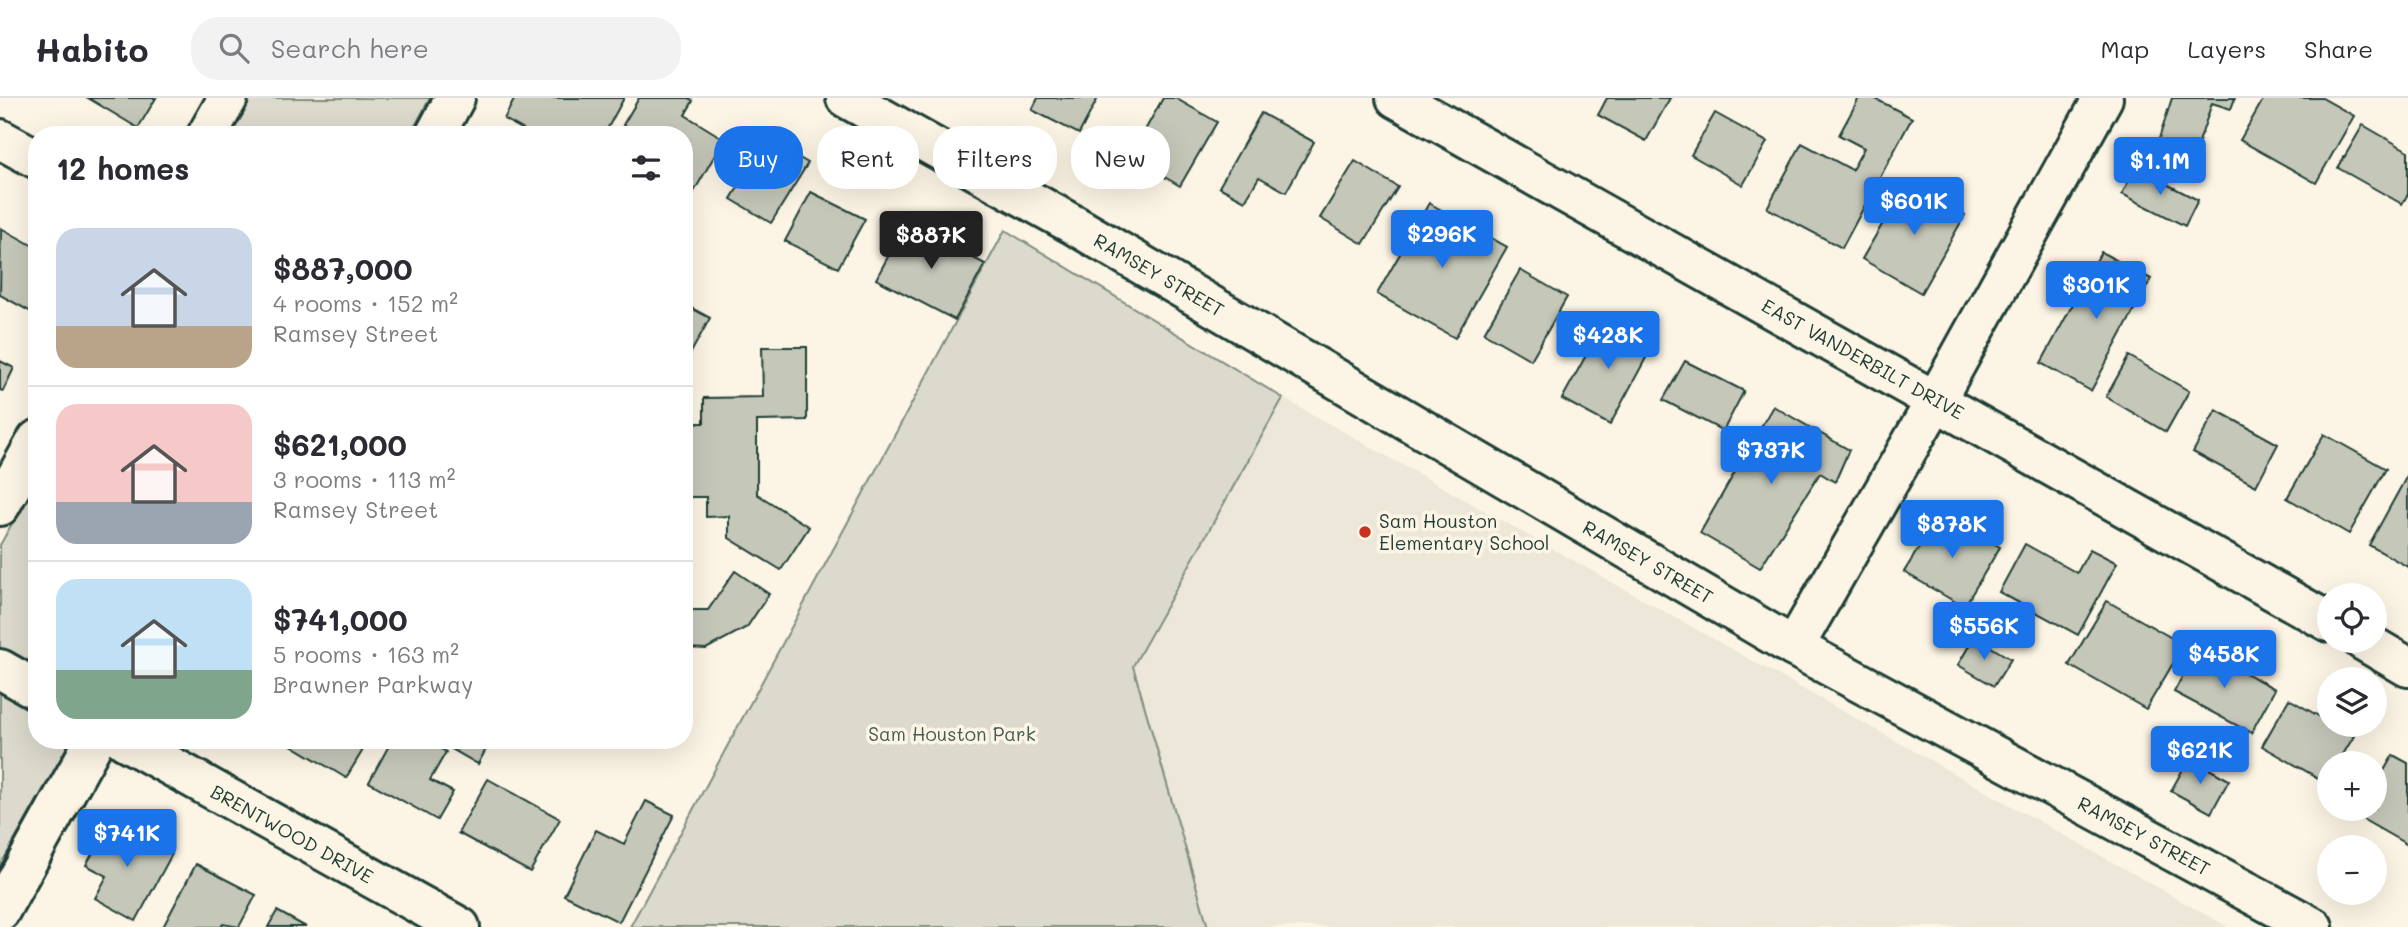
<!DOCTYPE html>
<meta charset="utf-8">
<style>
body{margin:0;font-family:Mali,sans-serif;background:#f2f2f3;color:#2b2b33;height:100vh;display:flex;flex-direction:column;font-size:26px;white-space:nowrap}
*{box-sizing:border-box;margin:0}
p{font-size:23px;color:#7c7c81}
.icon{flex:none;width:38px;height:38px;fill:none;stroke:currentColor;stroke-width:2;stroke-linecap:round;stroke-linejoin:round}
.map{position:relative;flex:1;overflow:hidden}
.drawer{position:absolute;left:28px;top:28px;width:665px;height:623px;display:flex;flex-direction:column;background:#fff;border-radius:28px;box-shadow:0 7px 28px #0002}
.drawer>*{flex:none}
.guide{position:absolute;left:714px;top:28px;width:665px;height:63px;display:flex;gap:14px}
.fabs{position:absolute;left:2317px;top:485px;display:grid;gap:14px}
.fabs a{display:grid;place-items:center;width:70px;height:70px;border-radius:50%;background:#fff;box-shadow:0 7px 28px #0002;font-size:35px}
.price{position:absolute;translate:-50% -60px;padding:0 16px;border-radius:7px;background:#1a73e8;color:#fff;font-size:23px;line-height:46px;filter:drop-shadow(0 2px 4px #0008)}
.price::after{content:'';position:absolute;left:50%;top:42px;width:21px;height:16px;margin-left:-10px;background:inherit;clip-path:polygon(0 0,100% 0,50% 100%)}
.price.on{background:#222;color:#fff}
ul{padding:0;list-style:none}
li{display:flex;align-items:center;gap:21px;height:175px;padding:0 28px}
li+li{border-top:2px solid #e1e1e2}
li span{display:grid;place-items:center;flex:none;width:196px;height:140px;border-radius:21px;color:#555}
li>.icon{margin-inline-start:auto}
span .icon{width:84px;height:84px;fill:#fffc;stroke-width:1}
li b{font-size:30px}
h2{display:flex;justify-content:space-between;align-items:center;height:84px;padding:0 28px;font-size:30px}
.chip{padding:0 24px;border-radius:28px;background:#fff;box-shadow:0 7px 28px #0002;font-size:24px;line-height:63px}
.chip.on{background:#1a73e8;color:#fff}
header{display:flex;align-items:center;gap:42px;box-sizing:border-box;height:98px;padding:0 35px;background:#fff;border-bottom:2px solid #e1e1e2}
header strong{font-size:33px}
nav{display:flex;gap:38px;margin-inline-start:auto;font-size:24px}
.search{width:490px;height:63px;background:#f2f2f3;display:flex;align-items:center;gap:18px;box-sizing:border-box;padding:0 24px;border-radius:28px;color:#7c7c81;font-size:26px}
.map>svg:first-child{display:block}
.built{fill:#ece7d8}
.green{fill:#dcdacc;stroke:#7e8c80;stroke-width:2}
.building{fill:#c5c7b9;stroke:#1f3d34;stroke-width:2}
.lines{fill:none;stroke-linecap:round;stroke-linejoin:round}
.minor-casing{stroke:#1f3d34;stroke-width:44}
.tertiary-casing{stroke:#1f3d34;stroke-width:44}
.minor{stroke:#fcf5e5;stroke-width:38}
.tertiary{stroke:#fcf5e5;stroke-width:38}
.poi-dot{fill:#c8321e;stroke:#fcf5e5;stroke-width:2.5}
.labels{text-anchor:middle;stroke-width:7;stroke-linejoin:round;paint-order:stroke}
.street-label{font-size:19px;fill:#1f3d34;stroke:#fcf5e5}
.poi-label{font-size:19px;fill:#1f3d34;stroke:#fcf5e5;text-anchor:start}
.park-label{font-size:19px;fill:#455c52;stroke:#fcf5e5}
</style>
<header>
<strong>Habito</strong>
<div class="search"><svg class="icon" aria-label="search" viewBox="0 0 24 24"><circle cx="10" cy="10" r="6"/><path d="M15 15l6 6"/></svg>Search here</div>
<nav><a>Map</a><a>Layers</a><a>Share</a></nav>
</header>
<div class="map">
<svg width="2408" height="829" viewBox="0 0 2408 829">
<rect width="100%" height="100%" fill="#fcf5e5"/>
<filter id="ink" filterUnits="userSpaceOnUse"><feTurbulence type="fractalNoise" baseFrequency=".0143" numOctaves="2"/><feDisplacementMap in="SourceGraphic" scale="14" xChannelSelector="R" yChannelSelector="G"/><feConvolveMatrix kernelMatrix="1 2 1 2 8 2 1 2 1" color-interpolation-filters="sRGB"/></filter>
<g filter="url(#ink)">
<polygon class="built" points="1283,300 2228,829 1208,829 1133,568"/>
<g class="green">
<polygon points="250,0 430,0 410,37 229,37"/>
<polygon points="1005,132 1283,300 1133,568 1208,829 630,829"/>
<polygon points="37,381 37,642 71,642 0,768 0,447"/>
</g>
<g class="building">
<polygon points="88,0 156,0 138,30"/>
<polygon points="515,0 624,0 604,37 522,37 524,32 504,21"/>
<polygon points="639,0 689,0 693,3 685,17 724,41 691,99 684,95 684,37 639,37 623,27"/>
<polygon points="1038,0 1098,0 1079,36 1032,12"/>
<polygon points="1163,0 1175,0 1217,24 1180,88 1130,59"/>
<polygon points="1607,0 1670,0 1646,43 1598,17"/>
<polygon points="1859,0 1874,0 1912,20 1842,150 1767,110 1802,45 1852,72 1864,50 1839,37"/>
<polygon points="2172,0 2235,0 2231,11 2212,5 2194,59 2157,47"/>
<polygon points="2264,0 2322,0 2354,18 2316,85 2240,42"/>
<polygon points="1261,15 1314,44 1286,94 1259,79 1245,103 1219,89"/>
<polygon points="1715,15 1767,44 1743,87 1691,57"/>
<polygon points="2363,27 2408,53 2408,96 2402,106 2338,70"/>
<polygon points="767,41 808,65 771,125 731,101"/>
<polygon points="1355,63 1398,89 1363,146 1320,120"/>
<polygon points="2135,70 2198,102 2185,128 2122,96"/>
<polygon points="1907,84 1965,117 1921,195 1862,161"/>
<polygon points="811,94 865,121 838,170 785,143"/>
<polygon points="1429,105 1507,149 1455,240 1377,196"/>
<polygon points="906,125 985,166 955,222 876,181"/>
<polygon points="1,130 37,150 37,204 31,214 0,197"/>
<polygon points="2101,154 2151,181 2091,293 2041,265"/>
<polygon points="1520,172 1567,199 1531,262 1484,235"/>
<polygon points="684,206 710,220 688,260 684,258"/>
<polygon points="1607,219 1654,245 1610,327 1562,301"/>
<polygon points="762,249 807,249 807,322 757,323 757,396 809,429 781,472 729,440 729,418 706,419 706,399 684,399 684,325 704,325 704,300 763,299"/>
<polygon points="2129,258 2189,293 2166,334 2106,299"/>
<polygon points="0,263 14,270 3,293 0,292"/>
<polygon points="1685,263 1744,293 1723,333 1663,302"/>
<polygon points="1773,308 1849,352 1835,384 1820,375 1760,470 1700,435"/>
<polygon points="2216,312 2278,346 2256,388 2193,354"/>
<polygon points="2324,336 2386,371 2349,436 2287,400"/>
<polygon points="2408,376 2408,469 2369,447"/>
<polygon points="1940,415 2000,449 1964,509 1904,474"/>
<polygon points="2025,446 2077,475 2090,451 2117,465 2078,537 1999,494"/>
<polygon points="735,473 769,496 747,529 706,551 684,550 684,512 708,512"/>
<polygon points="2107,503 2184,547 2146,611 2069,567"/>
<polygon points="1974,539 2011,561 1994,588 1958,567"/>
<polygon points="2198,549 2275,591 2251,635 2174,594"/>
<polygon points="2289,601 2329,624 2329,626 2354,638 2338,665 2329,665 2327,685 2262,648"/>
<polygon points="283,642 369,642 346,680"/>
<polygon points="392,642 426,642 446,654 430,682 453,694 437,722 369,684"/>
<polygon points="445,642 491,642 478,666 443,646"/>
<polygon points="2393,657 2408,665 2408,747 2357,718 2362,710 2375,710 2375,688"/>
<polygon points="2189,660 2229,682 2211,715 2171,693"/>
<polygon points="488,681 560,721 530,774 458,735"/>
<polygon points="646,703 674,717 619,824 564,797 596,732 624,746"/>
<polygon points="111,723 172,756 136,823 95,800 107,778 86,767"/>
<polygon points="196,766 256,797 239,829 223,826 221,829 163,829"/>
<polygon points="277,813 306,829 268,829"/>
</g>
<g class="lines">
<g class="minor-casing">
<g id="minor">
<polyline points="846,0 1074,127 1794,549 2313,829"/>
<polyline points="1396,0 2329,524"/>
<polyline points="0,41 37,61"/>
<polyline points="2362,542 2408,569"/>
<polyline points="1794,549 1936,302 2103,0"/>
<polyline points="0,571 37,592"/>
<polyline points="124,642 460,829"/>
</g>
</g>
<g class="tertiary-casing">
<g id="tertiary">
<polyline points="207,37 228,0"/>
<polyline points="435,37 455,0"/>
<polyline points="0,408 37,342"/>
<polyline points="0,813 95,642"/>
</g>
</g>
<use href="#minor" class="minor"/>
<use href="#tertiary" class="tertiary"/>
</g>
</g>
<circle class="poi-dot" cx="1365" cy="434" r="7"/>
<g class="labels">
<g class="street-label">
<text transform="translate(1159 177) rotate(30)" y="7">RAMSEY STREET</text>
<text transform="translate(1863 261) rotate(29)" y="7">EAST VANDERBILT DRIVE</text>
<text transform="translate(1648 464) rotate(30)" y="7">RAMSEY STREET</text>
<text transform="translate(292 736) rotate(29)" y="7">BRENTWOOD DRIVE</text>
<text transform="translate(2144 738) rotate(28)" y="7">RAMSEY STREET</text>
</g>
<g class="poi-label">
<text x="1379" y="430">Sam Houston<tspan x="1379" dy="22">Elementary School</tspan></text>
</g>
<g class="park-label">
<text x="952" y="643">Sam Houston Park</text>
</g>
</g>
</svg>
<div class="fabs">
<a><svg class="icon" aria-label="locate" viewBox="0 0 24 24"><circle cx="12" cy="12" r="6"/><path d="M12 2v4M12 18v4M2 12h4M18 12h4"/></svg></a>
<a><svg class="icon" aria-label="layers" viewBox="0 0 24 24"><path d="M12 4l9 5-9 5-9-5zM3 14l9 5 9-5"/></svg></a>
<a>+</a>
<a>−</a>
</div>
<b class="price" style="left:2160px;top:99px">$1.1M</b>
<b class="price" style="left:1914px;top:139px">$601K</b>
<b class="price" style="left:1442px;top:172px">$296K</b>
<b class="price on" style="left:931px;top:173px">$887K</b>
<b class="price" style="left:2096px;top:223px">$301K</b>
<b class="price" style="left:1608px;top:273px">$428K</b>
<b class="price" style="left:1771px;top:388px">$737K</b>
<b class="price" style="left:1952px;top:462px">$878K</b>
<b class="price" style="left:1984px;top:564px">$556K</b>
<b class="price" style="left:2224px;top:592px">$458K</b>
<b class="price" style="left:2200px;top:688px">$621K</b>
<b class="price" style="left:127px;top:771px">$741K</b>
<div class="guide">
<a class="chip on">Buy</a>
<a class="chip">Rent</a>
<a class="chip">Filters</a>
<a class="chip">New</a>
</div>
<section class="drawer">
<h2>12 homes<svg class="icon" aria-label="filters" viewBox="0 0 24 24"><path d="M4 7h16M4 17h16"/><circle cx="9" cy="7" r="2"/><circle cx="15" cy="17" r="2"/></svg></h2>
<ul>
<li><span style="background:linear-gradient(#c9d6e8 70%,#b9a48a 0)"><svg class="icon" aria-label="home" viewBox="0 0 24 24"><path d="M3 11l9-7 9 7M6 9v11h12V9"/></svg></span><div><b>$887,000</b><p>4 rooms · 152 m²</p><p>Ramsey Street</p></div></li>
<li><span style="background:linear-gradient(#f6c9c9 70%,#9aa5b1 0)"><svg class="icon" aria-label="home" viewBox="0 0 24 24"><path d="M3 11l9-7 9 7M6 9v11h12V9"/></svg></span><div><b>$621,000</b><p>3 rooms · 113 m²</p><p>Ramsey Street</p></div></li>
<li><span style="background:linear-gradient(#bfe0f5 65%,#7fa58c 0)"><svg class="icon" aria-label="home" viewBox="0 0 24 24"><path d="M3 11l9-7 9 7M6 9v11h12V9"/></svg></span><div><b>$741,000</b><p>5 rooms · 163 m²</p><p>Brawner Parkway</p></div></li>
</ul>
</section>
</div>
